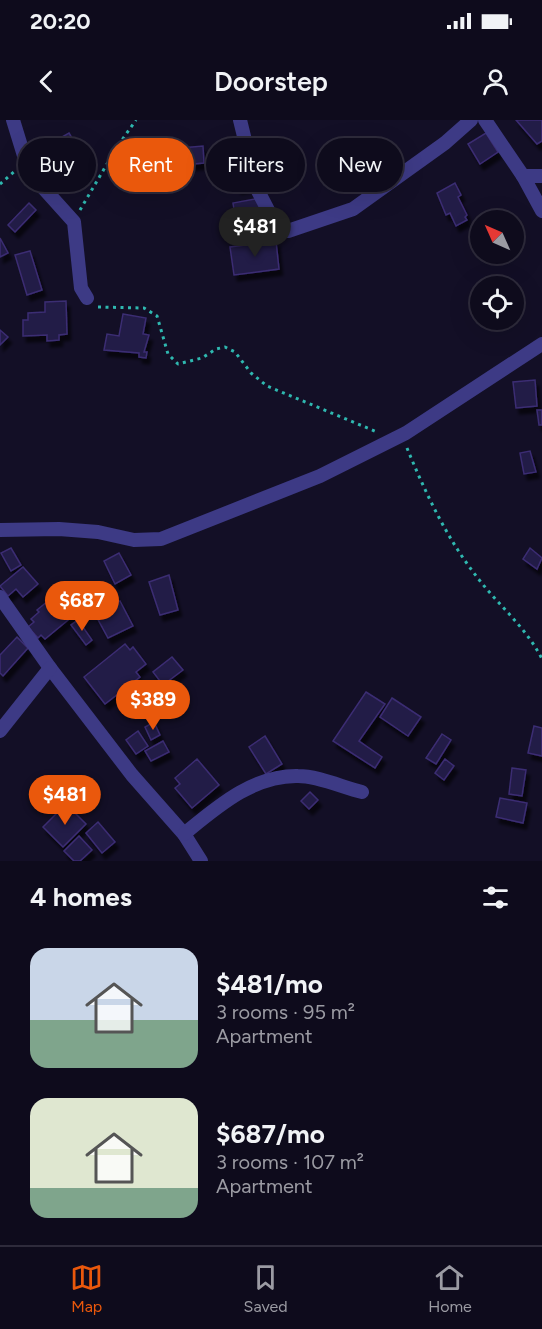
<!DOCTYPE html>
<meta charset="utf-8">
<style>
body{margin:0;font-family:Figtree,sans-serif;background:#1c1929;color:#f1f3f6;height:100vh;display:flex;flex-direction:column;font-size:22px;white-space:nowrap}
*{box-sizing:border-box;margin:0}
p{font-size:20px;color:#9b9ba3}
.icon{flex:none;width:33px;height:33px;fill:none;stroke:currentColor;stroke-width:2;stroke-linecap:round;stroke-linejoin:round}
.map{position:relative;height:741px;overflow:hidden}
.side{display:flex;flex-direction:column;background:#0e0b1c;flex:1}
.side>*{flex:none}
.hud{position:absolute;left:18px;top:18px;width:507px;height:54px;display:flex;gap:12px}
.needle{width:39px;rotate:315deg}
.buttons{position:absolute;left:470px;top:90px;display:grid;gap:12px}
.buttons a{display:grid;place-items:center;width:54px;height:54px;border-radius:50%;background:#0e0b1c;box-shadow:0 6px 24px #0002,0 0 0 2px #2e2b3b;font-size:30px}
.price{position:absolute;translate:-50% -51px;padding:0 14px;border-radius:21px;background:#ea580c;color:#fff;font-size:20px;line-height:39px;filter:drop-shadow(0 2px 3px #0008)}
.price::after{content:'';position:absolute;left:50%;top:36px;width:18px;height:14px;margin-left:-9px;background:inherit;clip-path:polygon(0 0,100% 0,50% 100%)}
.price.on{background:#222;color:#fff}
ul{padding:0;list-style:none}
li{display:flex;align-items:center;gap:18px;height:150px;padding:0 30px}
li span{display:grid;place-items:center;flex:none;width:168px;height:120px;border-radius:18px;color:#555}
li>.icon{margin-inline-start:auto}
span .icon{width:72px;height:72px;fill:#fffc;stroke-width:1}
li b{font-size:26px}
h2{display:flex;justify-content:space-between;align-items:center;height:72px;padding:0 30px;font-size:26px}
.tag{padding:0 21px;border-radius:27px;background:#0e0b1c;box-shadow:0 6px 24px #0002,0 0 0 2px #2e2b3b;font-size:21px;line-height:54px}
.tag.on{background:#ea580c;color:#fff}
.status{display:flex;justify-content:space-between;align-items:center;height:42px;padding:0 30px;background:#0e0b1c;direction:ltr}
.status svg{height:16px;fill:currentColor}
header{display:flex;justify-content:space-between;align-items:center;height:78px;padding:0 30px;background:#0e0b1c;font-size:27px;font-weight:600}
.menu{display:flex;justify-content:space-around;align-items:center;height:84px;border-top:2px solid #2e2b3b;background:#0e0b1c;font-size:16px;color:#9b9ba3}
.menu a{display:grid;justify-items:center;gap:3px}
.menu .on{color:#ea580c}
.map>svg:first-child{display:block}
.building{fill:#241b47;stroke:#3b2d73;stroke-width:1.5;filter:url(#shadow)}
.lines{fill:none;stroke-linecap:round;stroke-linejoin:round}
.path{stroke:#2fb8b0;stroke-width:3;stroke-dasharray:3 4.5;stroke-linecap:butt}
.minor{stroke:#3d3a85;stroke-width:14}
</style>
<div class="status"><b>20:20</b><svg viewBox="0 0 49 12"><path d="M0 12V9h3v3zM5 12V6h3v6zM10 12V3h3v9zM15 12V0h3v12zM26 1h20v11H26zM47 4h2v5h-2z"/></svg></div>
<header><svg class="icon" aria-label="back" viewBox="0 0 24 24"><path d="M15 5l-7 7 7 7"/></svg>Doorstep<svg class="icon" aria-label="person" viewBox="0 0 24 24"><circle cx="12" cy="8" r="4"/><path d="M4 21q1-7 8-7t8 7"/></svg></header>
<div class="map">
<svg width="542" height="741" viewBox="0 0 542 741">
<defs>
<filter id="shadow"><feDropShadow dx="3.5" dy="6" stdDeviation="1.5" flood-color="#0009"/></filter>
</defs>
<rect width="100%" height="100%" fill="#130f26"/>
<g class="building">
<polygon points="516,0 542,0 542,21 537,24"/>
<polygon points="69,13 76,25 54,37 48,25"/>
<polygon points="486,13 498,32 480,44 468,24"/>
<polygon points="140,23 143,37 129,40 126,26"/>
<polygon points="203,26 204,43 182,45 181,28"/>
<polygon points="245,33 249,66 238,68 233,34"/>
<polygon points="455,63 461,75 458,77 467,95 465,97 467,100 456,106 450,93 446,95 437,73"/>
<polygon points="261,78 266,109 238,114 233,83"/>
<polygon points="29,83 36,90 15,112 8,105"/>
<polygon points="0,118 8,133 0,137"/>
<polygon points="276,121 279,149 234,155 230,127"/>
<polygon points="30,131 42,170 27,175 15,135"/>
<polygon points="66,181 67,214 59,215 59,220 47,221 47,215 23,216 23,200 28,200 28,193 45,192 45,182"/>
<polygon points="123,194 146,198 143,214 149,215 144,232 147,232 146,238 139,237 139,233 104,230 107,214 119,216"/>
<polygon points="0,210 8,217 0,225"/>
<polygon points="535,260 537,286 516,288 513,262"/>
<polygon points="537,290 542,290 542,305 539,305"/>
<polygon points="530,331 536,352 524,354 520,333"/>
<polygon points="11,428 21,445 11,451 1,433"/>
<polygon points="530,428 542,438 537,449 523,439"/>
<polygon points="119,433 131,455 115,464 104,441"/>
<polygon points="23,447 38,464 23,477 16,469 8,476 0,466"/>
<polygon points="169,455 178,490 160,495 149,462"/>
<polygon points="100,462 111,479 101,486 89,469"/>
<polygon points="48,481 53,487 61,481 73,496 45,519 41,515 38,518 28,507 34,502 31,499 39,492 37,490"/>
<polygon points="120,481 133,506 108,518 95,494"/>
<polygon points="78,500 92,520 86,525 71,505"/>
<polygon points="17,517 28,528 3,556 0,553 0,535"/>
<polygon points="125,524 130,530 133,527 146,544 136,552 140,557 105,584 84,557"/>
<polygon points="172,537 183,550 163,565 153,552"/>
<polygon points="366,572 385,584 359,621 382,637 375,648 333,621"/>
<polygon points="392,578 421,597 408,616 380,597"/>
<polygon points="154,602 160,615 151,620 145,607"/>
<polygon points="534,606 542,608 542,636 528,633"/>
<polygon points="138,611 148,626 136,634 126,620"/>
<polygon points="442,614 451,620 436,644 426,638"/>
<polygon points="265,616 282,644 266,654 249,627"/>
<polygon points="163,621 169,632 151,641 145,631"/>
<polygon points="197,639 219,665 192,688 175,668 180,664 175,658"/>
<polygon points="445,639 454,646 444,660 435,653"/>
<polygon points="512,648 526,650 522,676 509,674"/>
<polygon points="310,672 318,680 309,689 301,681"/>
<polygon points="500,678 527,683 523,703 496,697"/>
<polygon points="66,684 86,704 63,727 43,707"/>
<polygon points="98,702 115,722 102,733 86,713"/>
<polygon points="79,716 92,730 80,741 74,741 64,731"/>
</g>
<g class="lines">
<g class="path">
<polyline points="0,64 15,51"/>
<polyline points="80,90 117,27 136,0"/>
<polyline points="98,187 144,188 157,196 168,234 178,244 202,238 216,229 225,227 235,232 251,253 267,266 377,312"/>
<path d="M407,328c18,44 40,91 70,129 21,28 49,50 65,82"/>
</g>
<g class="minor">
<polyline points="13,0 29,52 74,102 81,168 87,178"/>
<polyline points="240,0 257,69 269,92 288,111 353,89 445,23 471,0"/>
<polyline points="485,0 523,56 542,91"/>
<polyline points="523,56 542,56"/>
<polyline points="0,410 59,409 98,412 134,420 161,419 320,356 406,313 542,224"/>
<polyline points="0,477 50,548 132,655 184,714 201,741"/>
<polyline points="0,611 50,548"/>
<path d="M184,714c33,-27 69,-59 114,-58 20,0 44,11 64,16"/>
</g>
</g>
</svg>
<div class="buttons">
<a><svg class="needle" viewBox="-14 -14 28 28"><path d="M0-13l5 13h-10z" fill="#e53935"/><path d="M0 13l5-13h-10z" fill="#9b9ba3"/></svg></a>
<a><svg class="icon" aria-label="locate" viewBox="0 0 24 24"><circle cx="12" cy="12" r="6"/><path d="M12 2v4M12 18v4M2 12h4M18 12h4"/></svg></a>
</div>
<b class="price on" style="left:255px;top:138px">$481</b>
<b class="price" style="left:82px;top:512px">$687</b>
<b class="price" style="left:153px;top:611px">$389</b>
<b class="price" style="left:65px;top:706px">$481</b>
<div class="hud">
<a class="tag">Buy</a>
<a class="tag on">Rent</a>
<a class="tag">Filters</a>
<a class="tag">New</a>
</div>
</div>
<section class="side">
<h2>4 homes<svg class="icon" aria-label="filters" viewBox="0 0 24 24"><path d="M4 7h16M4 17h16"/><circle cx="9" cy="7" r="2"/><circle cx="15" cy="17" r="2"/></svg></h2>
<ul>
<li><span style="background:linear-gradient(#c9d6e8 60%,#7fa58c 0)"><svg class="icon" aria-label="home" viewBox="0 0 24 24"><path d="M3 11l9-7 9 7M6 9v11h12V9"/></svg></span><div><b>$481/mo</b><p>3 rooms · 95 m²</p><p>Apartment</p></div></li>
<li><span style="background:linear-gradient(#dfe7d0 75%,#7fa58c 0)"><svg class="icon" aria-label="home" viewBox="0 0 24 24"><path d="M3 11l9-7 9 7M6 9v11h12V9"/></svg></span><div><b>$687/mo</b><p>3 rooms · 107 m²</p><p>Apartment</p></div></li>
</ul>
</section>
<nav class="menu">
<a class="on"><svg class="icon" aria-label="map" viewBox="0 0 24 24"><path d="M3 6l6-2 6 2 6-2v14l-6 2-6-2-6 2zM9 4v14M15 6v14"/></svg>Map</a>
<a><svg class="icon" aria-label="saved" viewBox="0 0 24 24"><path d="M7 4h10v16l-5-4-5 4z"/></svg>Saved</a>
<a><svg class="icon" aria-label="home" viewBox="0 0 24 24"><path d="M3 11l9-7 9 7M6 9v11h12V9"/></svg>Home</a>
</nav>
